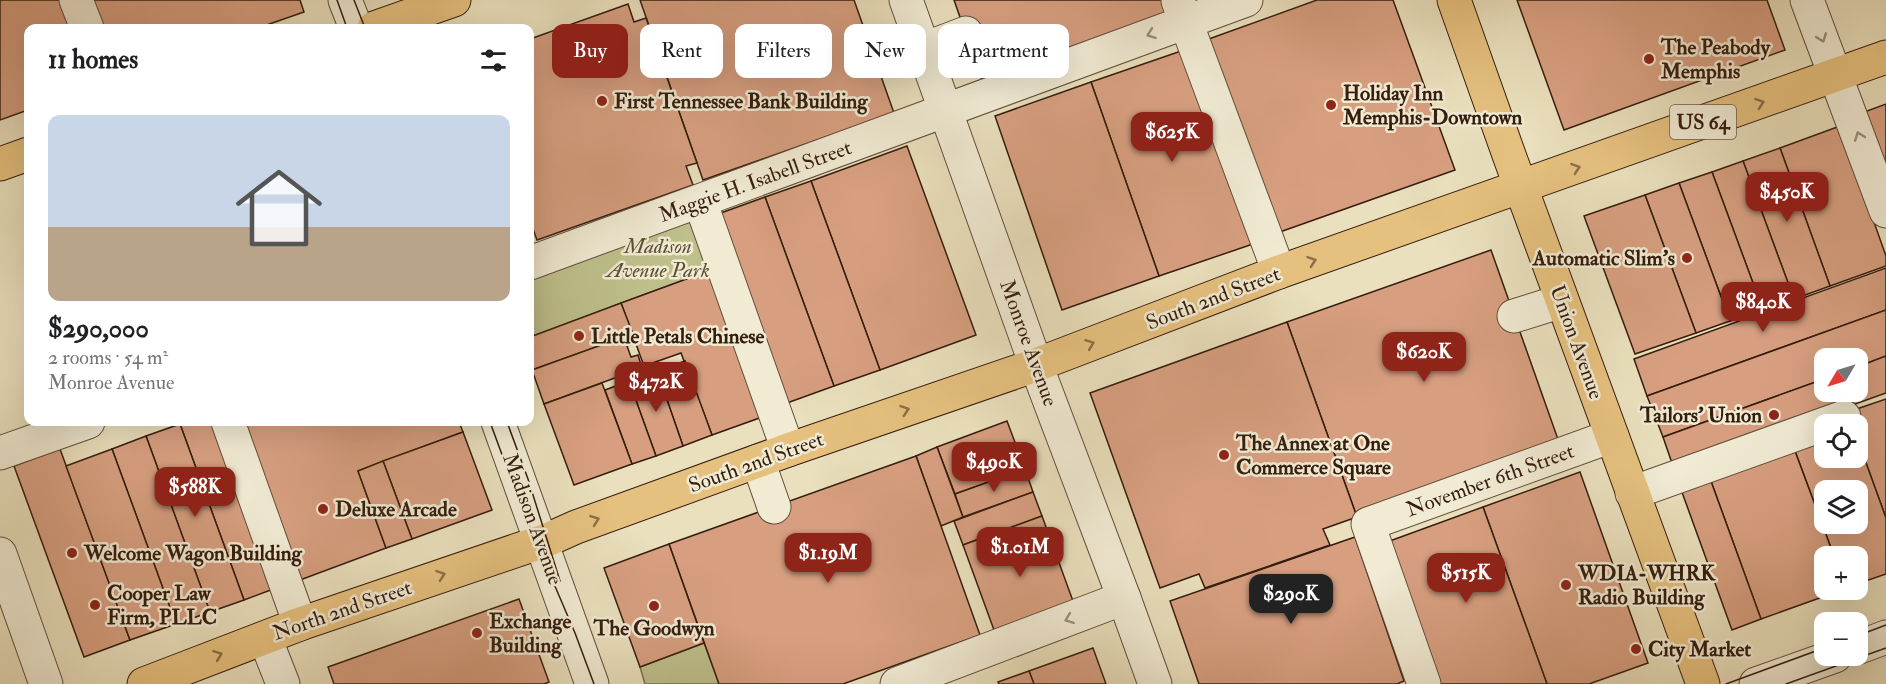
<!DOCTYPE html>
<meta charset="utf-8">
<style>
body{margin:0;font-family:"IM FELL Double Pica",serif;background:#f6f6f6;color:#202124;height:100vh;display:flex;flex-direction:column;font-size:22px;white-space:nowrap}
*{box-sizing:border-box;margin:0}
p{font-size:20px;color:#757577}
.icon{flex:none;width:33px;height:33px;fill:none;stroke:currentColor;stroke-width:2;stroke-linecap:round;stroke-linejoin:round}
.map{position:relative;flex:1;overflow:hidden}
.side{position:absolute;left:24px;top:24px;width:510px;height:402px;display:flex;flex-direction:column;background:#fff;border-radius:12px;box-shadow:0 6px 24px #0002}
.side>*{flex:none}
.guide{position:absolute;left:552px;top:24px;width:570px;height:54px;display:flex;gap:12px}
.needle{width:39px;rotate:232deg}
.fabs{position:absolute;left:1814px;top:348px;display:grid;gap:12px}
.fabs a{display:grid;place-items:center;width:54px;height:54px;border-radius:12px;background:#fff;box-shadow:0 6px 24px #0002;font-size:30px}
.price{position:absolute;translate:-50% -51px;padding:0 14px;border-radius:12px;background:#8f2418;color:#fff;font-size:20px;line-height:39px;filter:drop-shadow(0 2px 3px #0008)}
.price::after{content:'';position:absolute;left:50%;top:36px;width:18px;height:14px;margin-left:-9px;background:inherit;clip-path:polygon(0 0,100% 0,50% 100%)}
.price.current{background:#222;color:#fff}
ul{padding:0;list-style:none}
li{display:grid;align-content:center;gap:12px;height:318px;padding:0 24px}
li+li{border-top:2px solid #e0e0e0}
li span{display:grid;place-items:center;height:186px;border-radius:12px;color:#555}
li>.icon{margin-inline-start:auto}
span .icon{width:108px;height:108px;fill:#fffc;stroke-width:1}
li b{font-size:26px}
h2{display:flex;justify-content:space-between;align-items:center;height:72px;padding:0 24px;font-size:26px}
.pill{padding:0 21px;border-radius:12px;background:#fff;box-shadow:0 6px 24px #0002;font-size:21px;line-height:54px}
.pill.current{background:#8f2418;color:#fff}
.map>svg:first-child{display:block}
.green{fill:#bec08c;stroke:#7a6e4d;stroke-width:1.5}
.building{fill:#d79f80;stroke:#351d0e;stroke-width:1.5;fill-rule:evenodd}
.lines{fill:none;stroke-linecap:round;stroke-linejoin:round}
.minor-casing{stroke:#624e3a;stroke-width:35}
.major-casing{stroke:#351d0e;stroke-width:35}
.minor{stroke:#f1ebd4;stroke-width:33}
.major{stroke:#e5c07e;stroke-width:33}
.tram{stroke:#351d0e;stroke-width:1.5}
.oneway{stroke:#9c8e7b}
.oneway2{stroke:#8d6e46}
.poi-dot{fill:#8f2418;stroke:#f1ebd4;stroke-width:2}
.labels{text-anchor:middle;stroke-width:5;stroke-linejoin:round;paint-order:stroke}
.shield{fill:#f1ebd4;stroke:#6d5b49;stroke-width:1.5}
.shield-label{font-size:20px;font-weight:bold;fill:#351d0e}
.poi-label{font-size:21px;font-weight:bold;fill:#351d0e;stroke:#f1ebd4;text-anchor:start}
.street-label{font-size:21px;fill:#351d0e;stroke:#f1ebd4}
.park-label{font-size:21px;font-style:italic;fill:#5e4e34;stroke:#f1ebd4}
</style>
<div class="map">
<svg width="1886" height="684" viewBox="0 0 1886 684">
<rect width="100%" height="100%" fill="#eae0bd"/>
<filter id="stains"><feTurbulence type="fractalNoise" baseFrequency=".00333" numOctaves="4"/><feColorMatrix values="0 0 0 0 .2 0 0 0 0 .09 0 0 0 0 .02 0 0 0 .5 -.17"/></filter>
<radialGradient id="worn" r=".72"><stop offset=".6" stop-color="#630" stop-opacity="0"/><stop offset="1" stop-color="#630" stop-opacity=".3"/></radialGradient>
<g class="green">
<polygon points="690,214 711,270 530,337 530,273"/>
<polygon points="704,643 719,684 645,684 640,667"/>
</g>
<g class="building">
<polygon points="0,0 65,0 76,28 28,28 28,110 0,120"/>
<polygon points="89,0 300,0 304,12 258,28 99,28"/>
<polygon points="640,0 854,0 894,113 703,180"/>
<polygon points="954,0 1165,0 1170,14 982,80"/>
<polygon points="1317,0 1393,0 1455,170 1277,233 1206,40"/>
<polygon points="1517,0 1767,0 1785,50 1564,130"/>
<polygon points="628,4 634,22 646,18 697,163 686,166 693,185 537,240 530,221 530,39"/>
<polygon points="1184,50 1253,244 1159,276 1091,82"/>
<polygon points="1091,82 1159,276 1062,310 995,116"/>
<polygon points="1886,104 1886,188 1859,114"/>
<polygon points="1840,126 1886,256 1886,266 1830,286 1780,148"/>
<polygon points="907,146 976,335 880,370 811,181"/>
<polygon points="1780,148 1830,286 1794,299 1743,161"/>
<polygon points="1743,161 1794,299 1763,310 1712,172"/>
<polygon points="1712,172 1763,310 1730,321 1679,183"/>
<polygon points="811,181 880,370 834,386 765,197"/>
<polygon points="1679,183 1730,321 1696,333 1645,195"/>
<polygon points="1645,195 1696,333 1635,354 1584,216"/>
<polygon points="765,197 834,386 787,403 718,214"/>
<polygon points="1491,250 1560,445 1357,517 1287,322"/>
<polygon points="1886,268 1886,310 1647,396 1634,359"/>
<polygon points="711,270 765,416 712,435 681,353 644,366 621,303"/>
<polygon points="621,303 633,334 532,370 530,365 530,337"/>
<polygon points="1886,310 1886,356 1857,367 1857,358 1824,358 1824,379 1663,437 1647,396"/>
<polygon points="1287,322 1357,517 1323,529 1330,545 1205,588 1199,574 1160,588 1090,393"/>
<polygon points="629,335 633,344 627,346 631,357 638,355 642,368 544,404 532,370"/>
<polygon points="1886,356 1886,393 1674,469 1663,437 1824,379 1824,392 1857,392 1857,367"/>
<polygon points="685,361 712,435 683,446 657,371"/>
<polygon points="657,371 683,446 656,456 629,381"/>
<polygon points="629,381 656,456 632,464 605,390"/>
<polygon points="602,383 632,464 574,485 544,404"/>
<polygon points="1886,399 1886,518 1857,438 1857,424 1848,412"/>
<polygon points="1007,421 1025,469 955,494 937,447"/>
<polygon points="186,422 214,422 276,588 244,600 180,424"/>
<polygon points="243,422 459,422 463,432 358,471 386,548 300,580"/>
<polygon points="180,424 244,600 210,612 146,436"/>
<path d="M1824,431v27h33v-20l29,80v56l-29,10v-28h-23l-42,-113zM1824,490h33v34h-33z"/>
<polygon points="463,432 492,510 412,539 383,461"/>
<polygon points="146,436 210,612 176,624 112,449"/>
<polygon points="1792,443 1834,556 1824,556 1824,590 1842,590 1761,619 1708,473"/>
<polygon points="937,447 963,517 941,526 916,456"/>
<polygon points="60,449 130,640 84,657 14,466"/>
<polygon points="112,449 176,624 130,640 66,466"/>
<polygon points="916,456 980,635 843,684 719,684 669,544"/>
<polygon points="383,461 412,539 386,548 358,471"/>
<polygon points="1025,469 1033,492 963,517 955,494"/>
<polygon points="1580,472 1648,663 1589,684 1547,684 1483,507"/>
<polygon points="1708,473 1761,619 1732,630 1679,484"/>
<polygon points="1033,492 1042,516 963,545 954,521"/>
<polygon points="1483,507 1547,684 1438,684 1387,542"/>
<polygon points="1042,516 1077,612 998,641 963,545"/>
<polygon points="1355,537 1404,681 1397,684 1199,684 1170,601"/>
<polygon points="669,544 704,643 640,667 604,568"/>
<polygon points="519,599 549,682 544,684 334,684 328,667"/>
<polygon points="1093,648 1106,684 1034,684 1029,671"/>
<polygon points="1029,671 1034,684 999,684 998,682"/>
</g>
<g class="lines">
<g class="minor-casing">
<g id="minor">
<polyline points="76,0 87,28"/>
<polyline points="345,0 356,28"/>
<polyline points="906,0 1036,365 1124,598 1155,684"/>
<polyline points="1807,0 1886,211"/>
<polyline points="1178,1 1279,272"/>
<polyline points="924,49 966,33"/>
<polyline points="700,201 788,450"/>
<polyline points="530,263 1246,0"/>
<polyline points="1514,316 1562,301"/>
<polyline points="228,422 300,624"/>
<polyline points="498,422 592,684"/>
<polyline points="0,453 88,422"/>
<polyline points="758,461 774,507"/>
<polyline points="1632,493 1844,417"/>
<polyline points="0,554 46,684"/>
<polyline points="265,638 283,684"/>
<polyline points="1857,648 1886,637"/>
<polyline points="897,684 1124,598"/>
<polyline points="1424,684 1368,524 1612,436"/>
<polyline points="1756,684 1835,656"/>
</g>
</g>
<g class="major-casing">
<g id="major">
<polyline points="1454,0 1509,155 1703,684"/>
<polyline points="374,28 454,0"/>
<polyline points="0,164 28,154"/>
<polyline points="144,684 300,624 547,540 576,527 788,450 1036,365 1279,272 1886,57"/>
</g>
</g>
<use href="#minor" class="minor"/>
<use href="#major" class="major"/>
<g class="tram">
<polyline points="337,0 347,28"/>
<polyline points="354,0 365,28"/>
<polyline points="490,422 522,509 575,633 594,684"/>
<polyline points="507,422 528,479 560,581"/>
<polyline points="1857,636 1886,625"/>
<polyline points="1726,684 1824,648"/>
<polyline points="1786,684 1886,648"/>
</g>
</g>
<defs><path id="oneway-chevron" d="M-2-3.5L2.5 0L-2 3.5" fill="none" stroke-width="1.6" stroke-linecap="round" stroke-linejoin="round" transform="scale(1.5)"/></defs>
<g class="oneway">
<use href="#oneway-chevron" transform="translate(1151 34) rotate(160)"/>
<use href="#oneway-chevron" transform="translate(1822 38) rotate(69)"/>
<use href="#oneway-chevron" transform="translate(1859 136) rotate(-110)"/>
<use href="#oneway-chevron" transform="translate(1069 619) rotate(159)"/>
</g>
<g class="oneway2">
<use href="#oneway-chevron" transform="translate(1760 103) rotate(-19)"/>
<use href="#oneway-chevron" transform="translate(1576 168) rotate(-19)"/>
<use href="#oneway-chevron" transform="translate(1312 261) rotate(-19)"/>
<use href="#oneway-chevron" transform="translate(1090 344) rotate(-21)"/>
<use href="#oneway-chevron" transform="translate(905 410) rotate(-19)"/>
<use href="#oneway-chevron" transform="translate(595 520) rotate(-20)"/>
<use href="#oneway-chevron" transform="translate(441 575) rotate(-19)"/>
<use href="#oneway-chevron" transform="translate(218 655) rotate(-21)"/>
</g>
<g class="poi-dot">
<circle cx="1649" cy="59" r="6"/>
<circle cx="602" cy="101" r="6"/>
<circle cx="1331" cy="105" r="6"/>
<circle cx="1687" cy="258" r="6"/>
<circle cx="579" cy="336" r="6"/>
<circle cx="1774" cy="415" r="6"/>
<circle cx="1224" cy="455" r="6"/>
<circle cx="323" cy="509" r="6"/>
<circle cx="72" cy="553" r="6"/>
<circle cx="1566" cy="585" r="6"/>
<circle cx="95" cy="605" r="6"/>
<circle cx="654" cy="606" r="6"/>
<circle cx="477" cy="633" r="6"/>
<circle cx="1636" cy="649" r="6"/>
</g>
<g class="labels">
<rect class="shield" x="1670" y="105" width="66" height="34" rx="4.5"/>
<g class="shield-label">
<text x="1703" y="129">US 64</text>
</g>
<g class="poi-label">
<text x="1661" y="54">The Peabody<tspan x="1661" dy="24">Memphis</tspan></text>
<text x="1343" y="100">Holiday Inn<tspan x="1343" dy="24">Memphis-Downtown</tspan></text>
<text x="614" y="108">First Tennessee Bank Building</text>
<text x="1675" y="265" text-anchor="end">Automatic Slim's</text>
<text x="591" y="343">Little Petals Chinese</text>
<text x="1762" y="422" text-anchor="end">Tailors' Union</text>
<text x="1236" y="450">The Annex at One<tspan x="1236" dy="24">Commerce Square</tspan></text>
<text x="335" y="516">Deluxe Arcade</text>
<text x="84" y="560">Welcome Wagon Building</text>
<text x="1578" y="580">WDIA-WHRK<tspan x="1578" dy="24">Radio Building</tspan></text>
<text x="107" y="600">Cooper Law<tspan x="107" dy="24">Firm, PLLC</tspan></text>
<text x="489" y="628">Exchange<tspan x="489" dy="24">Building</tspan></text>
<text x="654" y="635" text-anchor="middle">The Goodwyn</text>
<text x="1648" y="656">City Market</text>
</g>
<g class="street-label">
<text transform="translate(755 181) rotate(-20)" y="7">Maggie H. Isabell Street</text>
<text transform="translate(1213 298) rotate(-21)" y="7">South 2nd Street</text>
<text transform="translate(1577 342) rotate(70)" y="7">Union Avenue</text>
<text transform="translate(1029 343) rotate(70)" y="7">Monroe Avenue</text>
<text transform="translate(756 462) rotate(-20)" y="7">South 2nd Street</text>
<text transform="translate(1490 480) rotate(-20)" y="7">November 6th Street</text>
<text transform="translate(533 519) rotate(70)" y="7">Madison Avenue</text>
<text transform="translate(342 610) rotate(-19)" y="7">North 2nd Street</text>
</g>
<g class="park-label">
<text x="658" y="253">Madison<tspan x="658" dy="24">Avenue Park</tspan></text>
</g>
</g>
<rect width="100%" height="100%" filter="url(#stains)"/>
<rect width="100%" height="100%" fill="url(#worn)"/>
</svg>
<div class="fabs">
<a><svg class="needle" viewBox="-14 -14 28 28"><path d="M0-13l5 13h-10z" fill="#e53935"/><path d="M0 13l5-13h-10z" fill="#757577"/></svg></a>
<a><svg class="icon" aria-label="locate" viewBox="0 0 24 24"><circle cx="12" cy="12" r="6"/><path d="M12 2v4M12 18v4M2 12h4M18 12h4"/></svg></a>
<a><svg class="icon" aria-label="layers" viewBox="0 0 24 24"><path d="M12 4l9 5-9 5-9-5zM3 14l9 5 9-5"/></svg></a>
<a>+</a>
<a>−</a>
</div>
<b class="price" style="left:1172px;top:163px">$625K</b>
<b class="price" style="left:1787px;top:223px">$450K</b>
<b class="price" style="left:1763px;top:333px">$840K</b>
<b class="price" style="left:1424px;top:383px">$620K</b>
<b class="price" style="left:656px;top:413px">$472K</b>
<b class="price" style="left:994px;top:493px">$490K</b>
<b class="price" style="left:195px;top:518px">$588K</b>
<b class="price" style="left:1020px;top:578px">$1.01M</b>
<b class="price" style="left:828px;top:584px">$1.19M</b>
<b class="price" style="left:1466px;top:604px">$515K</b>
<b class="price current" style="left:1291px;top:625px">$290K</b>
<div class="guide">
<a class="pill current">Buy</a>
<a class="pill">Rent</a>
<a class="pill">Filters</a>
<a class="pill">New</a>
<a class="pill">Apartment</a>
</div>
<section class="side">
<h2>11 homes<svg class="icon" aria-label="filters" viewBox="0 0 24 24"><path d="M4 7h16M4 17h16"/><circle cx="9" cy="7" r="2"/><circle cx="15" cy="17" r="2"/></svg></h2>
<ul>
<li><span style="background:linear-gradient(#c9d6e8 60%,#b9a48a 0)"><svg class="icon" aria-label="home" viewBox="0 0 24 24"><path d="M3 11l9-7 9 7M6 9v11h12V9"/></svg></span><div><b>$290,000</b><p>2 rooms · 54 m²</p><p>Monroe Avenue</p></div></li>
</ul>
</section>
</div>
